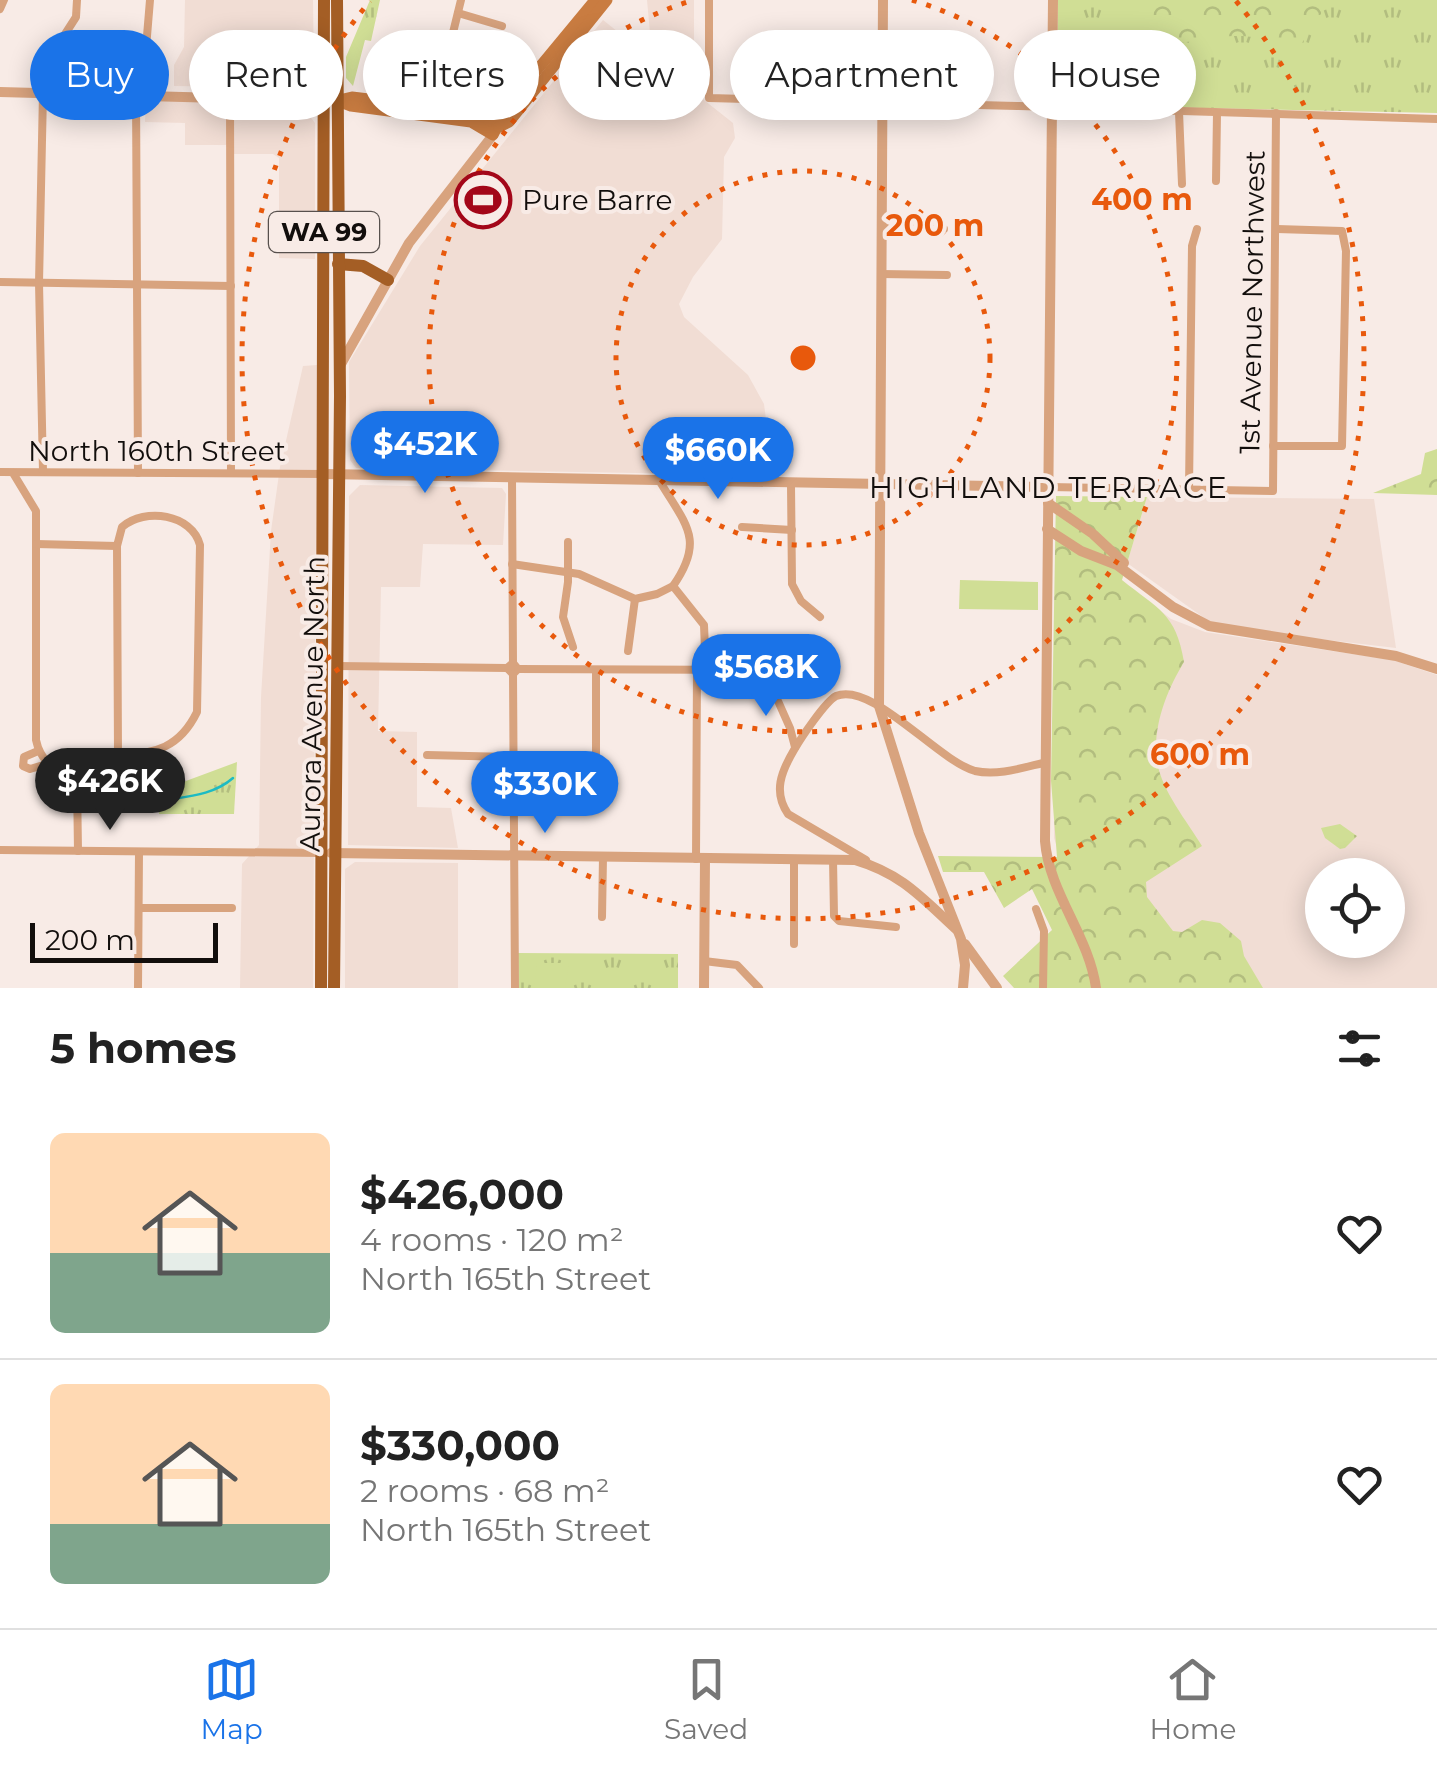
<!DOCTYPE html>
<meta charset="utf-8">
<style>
body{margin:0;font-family:Montserrat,sans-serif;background:#f2f2f2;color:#222;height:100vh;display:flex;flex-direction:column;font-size:38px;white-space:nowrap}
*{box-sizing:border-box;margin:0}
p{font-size:32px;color:#767676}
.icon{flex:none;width:55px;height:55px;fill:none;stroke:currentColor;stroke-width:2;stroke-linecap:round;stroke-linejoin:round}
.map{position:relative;height:988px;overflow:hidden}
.sheet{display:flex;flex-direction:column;background:#fff;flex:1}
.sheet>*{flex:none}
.banner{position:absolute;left:30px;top:30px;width:1378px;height:90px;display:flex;gap:20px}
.tools{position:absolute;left:1305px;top:858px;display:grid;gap:20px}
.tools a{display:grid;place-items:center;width:100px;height:100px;border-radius:50%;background:#fff;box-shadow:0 5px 25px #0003;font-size:50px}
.scale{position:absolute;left:30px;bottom:25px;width:188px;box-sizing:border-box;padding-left:10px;border:5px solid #120e0c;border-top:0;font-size:28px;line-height:35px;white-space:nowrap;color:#120e0c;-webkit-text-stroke:8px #f8ebe6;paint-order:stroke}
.price{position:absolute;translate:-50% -85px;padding:0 22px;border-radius:35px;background:#1a73e8;color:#fff;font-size:32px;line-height:65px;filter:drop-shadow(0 2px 5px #0008)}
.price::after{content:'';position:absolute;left:50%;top:60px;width:30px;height:22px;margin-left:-15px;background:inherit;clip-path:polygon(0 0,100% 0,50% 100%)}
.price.on{background:#222;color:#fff}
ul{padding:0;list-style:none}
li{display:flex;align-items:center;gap:30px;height:250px;padding:0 50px}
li+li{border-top:2px solid #e0e0e0}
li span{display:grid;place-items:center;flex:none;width:280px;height:200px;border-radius:15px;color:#555}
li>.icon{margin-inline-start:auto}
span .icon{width:120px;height:120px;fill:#fffc;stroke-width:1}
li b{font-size:42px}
h2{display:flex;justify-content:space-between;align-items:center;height:120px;padding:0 50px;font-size:42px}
.pill{padding:0 35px;border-radius:45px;background:#fff;box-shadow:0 5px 25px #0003;font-size:35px;line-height:90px}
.pill.on{background:#1a73e8;color:#fff}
.tabs{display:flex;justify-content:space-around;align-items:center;height:140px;border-top:2px solid #e0e0e0;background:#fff;font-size:28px;color:#767676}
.tabs a{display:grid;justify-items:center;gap:5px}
.tabs .on{color:#1a73e8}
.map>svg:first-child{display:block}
.built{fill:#f1ddd4;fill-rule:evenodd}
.grass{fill:url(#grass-tufts)}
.forest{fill:url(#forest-crowns)}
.garden{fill:#d0de95}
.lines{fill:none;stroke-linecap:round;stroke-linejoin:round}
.stream{stroke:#1dbbc4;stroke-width:2.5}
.minor{stroke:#d8a37e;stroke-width:8}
.tertiary{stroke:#d8a37e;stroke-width:10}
.secondary{stroke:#c97c41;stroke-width:11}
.trunk{stroke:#a45e25;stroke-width:12}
.ring{fill:none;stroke:#e8590c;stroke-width:5;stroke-dasharray:5 10}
.labels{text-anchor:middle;stroke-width:8;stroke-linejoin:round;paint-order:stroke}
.shield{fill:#f8ebe6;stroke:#57504d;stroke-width:2.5}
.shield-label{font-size:25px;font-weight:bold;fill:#120e0c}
.poi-label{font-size:28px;fill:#120e0c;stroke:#f8ebe6;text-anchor:start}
.street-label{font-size:28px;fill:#120e0c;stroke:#f8ebe6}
.neighbourhood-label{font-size:30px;letter-spacing:2.5px;fill:#120e0c;stroke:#f8ebe6}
.centre{fill:#e8590c;stroke:#f8ebe6;stroke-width:5}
.ring-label{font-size:30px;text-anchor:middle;font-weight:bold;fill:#e8590c;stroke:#f8ebe6;stroke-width:8;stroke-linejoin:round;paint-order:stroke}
</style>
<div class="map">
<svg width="1437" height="988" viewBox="0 0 1437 988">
<defs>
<pattern id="grass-tufts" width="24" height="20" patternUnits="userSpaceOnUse" patternTransform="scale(2.5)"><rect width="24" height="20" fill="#d0de95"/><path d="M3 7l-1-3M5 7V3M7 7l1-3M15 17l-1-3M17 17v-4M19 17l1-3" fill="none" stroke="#b2bd7f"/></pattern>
<pattern id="forest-crowns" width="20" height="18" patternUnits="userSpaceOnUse" patternTransform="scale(2.5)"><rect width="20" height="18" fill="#d0de95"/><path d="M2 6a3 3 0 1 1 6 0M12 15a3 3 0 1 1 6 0" fill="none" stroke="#b2bd7f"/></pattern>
</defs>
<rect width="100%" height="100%" fill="#f8ebe6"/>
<g class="built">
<polygon points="185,0 313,0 314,79 308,85 295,88 174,86 174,65 184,47"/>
<polygon points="647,0 694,0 694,78 655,59 652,55"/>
<polygon points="603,20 733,123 735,138 724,157 722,239 693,277 679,304 684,317 748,375 764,404 768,435 761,457 746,475 356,468 350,460 349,362 420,246"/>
<polygon points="146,100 226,101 226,109 247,106 272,113 309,115 315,123 315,259 279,258 279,158 273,154 228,154 227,145 185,145 185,123 145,122"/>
<polygon points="317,365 313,988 240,988 242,864 259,845 261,697 271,531 280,467 303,366"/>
<polygon points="360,485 502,488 506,494 503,545 423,544 420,587 381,587 378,731 417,732 417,807 451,808 458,848 348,845 349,496"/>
<polygon points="1147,497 1374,499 1396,648 1251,631 1210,622 1127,563"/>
<path d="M1055,544l24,14 23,8 69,53 34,13 188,28 44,15v313h-335l-48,-150zM1322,875h66v65h-66z"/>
<polygon points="355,862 458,863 458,988 345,988 345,869"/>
</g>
<g class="grass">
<polygon points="370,0 380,0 371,41 365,40 353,86 346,78 346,57"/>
<polygon points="1058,0 1437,0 1437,113 1064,105 1057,93"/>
<polygon points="237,762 234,814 159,814 159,791"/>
<polygon points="1340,824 1357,836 1345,848 1340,849 1325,838 1321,828"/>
<polygon points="518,953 678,954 678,988 519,988"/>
</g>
<g class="forest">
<path d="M1126,0h204l-34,52c-59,-31 -83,-7 -143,-8z"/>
<polygon points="1437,449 1437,495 1373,493 1421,474 1425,453"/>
<path d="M1056,496l91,1 -25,83c36,29 54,33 62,82 -17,28 -32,65 -27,99 4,29 30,60 45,85l-56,36 1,15 26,34 9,1 20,-12 18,3 21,18 3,15 19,32h-249l-11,-12 49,-46 -20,-41 -28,19 -20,-36h-41l-5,-16 119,1 -6,-76z"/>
</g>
<g class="garden">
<polygon points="960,580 1038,582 1038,610 959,609"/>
<polygon points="537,963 569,963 565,988 534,988"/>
</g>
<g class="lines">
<path class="stream" d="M144,810l2,-6c30,-8 63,-5 87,-26"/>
<g class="minor">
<polyline points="709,0 709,98 1017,106"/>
<polyline points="0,9 4,0"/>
<polyline points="458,13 502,26"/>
<polyline points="230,97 231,473"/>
<polyline points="435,106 461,0"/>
<polyline points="1019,106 1437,119"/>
<polyline points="1179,112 1182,184"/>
<polyline points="1216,181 1217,113"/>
<polyline points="882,228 944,229"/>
<polyline points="881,274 947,275"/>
<polyline points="0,282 231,286"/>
<polyline points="1273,446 1342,446 1346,251 1342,231 1277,229"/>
<polyline points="0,472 324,474"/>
<polyline points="43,472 39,283 43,93 49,59 76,17 77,0"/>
<path d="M13,473l23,38v229c5,24 21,30 41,41"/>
<polyline points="138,473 136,93 146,48 150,0"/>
<polyline points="512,478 513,663"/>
<path d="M659,480c26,44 47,59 14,106"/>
<polyline points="791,485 792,584 801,601 820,617"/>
<polyline points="1049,487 1273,491 1276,113"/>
<polyline points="1189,489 1192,246 1197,229"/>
<polyline points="742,527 792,530"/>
<polyline points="568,542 568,582 563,617 573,647"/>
<path d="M36,544l81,2 5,-19c23,-20 70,-13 78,18l-3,167c-17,35 -42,43 -79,42"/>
<polyline points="512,564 579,574 635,599 657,594 673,586 704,625 705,649"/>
<polyline points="628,651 635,599"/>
<polyline points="337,666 507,668 513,674 518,669 513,663 507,668"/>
<polyline points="518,669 761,670 766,674 790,728 795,747"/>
<polyline points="596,670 596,779 601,788"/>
<polyline points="513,674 515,988"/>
<polyline points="38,751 24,757 23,766 30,769 47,764"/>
<polyline points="427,755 512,757"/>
<polyline points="0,850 323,853"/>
<polyline points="78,851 77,781 118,754 117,546"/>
<polyline points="696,859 697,671"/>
<polyline points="833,859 834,916 839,921 896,927"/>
<path d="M866,860l-78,-46c-15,-22 -7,-42 6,-64 7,-12 31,-48 42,-54 36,-15 101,64 139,75 22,5 47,-3 68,-8"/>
<polyline points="139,908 232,908"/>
<polyline points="1036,909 1044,931 1043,988"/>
<polyline points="602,917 603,857"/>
<polyline points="794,944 794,860"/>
<polyline points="704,961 737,965 759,988"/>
<polyline points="138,988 139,852"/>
</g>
<g class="tertiary">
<polyline points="883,0 879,706 919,833 961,939 965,965 963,988"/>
<path d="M1053,0l-8,841c4,52 44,95 51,147"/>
<polyline points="0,92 325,101"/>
<polyline points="341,364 409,243 493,135"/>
<polyline points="324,474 1049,487"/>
<polyline points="1048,503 1093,534 1124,563"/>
<polyline points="1047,529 1081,551 1117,565 1173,607 1209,626 1396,656 1437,669"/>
<path d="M331,853l524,7c47,14 66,37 101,69"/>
<polyline points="965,944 997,988"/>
<polyline points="704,988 705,859"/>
</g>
<g class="secondary">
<polyline points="339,100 352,97 468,111 499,127"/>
<polyline points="338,101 351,106 471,122 493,135 502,117 528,81 595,0"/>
<polyline points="499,127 509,122 607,0"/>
</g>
<g class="trunk">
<polyline points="338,264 363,266 388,280"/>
<polyline points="321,988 324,0"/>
<polyline points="334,988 340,396 337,0"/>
</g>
</g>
<g class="ring">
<circle cx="803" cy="358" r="187"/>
<path d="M912 0A374 374 0 1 1 694 0"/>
<path d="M1236 1A561 561 0 1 1 370 1"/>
</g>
<defs>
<g id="stadium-ring" transform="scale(2.875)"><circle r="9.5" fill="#f8ebe6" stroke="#a30719" stroke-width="1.5"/><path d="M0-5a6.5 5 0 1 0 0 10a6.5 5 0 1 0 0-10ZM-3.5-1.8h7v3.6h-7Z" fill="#a30719"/></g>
</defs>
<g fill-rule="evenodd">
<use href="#stadium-ring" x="483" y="200"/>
</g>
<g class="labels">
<rect class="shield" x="269" y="212" width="110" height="40" rx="8"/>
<g class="shield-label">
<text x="324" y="241">WA 99</text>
</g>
<g class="poi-label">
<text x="522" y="210">Pure Barre</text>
</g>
<g class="street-label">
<text transform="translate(1252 302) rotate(-89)" y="10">1st Avenue Northwest</text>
<text x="157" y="461">North 160th Street</text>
<text transform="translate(312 704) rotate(-89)" y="10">Aurora Avenue North</text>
</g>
<g class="neighbourhood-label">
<text x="1049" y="498">HIGHLAND TERRACE</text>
</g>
</g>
<circle cx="803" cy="358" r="15" class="centre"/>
<g class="ring-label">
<text x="1142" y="210">400 m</text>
<text x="935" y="236">200 m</text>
<text x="1200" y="765">600 m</text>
</g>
</svg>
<div class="tools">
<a><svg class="icon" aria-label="locate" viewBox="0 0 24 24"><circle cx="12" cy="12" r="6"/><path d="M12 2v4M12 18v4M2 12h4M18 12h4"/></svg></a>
</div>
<div class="scale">200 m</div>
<b class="price" style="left:425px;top:496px">$452K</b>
<b class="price" style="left:718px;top:502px">$660K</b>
<b class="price" style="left:766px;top:719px">$568K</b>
<b class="price on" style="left:110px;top:833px">$426K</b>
<b class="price" style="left:545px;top:836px">$330K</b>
<div class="banner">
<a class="pill on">Buy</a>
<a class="pill">Rent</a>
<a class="pill">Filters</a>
<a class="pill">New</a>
<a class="pill">Apartment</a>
<a class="pill">House</a>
</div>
</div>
<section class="sheet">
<h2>5 homes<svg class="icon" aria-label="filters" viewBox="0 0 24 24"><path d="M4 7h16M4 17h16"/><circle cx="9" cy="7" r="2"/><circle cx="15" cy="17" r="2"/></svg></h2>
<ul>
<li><span style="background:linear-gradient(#ffd9b3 60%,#7fa58c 0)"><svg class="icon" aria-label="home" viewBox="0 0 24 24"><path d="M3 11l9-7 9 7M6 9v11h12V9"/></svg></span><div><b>$426,000</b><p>4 rooms · 120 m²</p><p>North 165th Street</p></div><svg class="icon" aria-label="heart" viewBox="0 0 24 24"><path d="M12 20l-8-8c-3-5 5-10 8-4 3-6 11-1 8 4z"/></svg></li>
<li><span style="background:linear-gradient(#ffd9b3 70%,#7fa58c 0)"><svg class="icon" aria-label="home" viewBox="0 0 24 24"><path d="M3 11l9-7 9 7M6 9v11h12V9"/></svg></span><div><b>$330,000</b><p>2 rooms · 68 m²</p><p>North 165th Street</p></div><svg class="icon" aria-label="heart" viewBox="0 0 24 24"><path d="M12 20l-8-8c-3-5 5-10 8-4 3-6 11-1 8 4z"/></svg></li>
</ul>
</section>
<nav class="tabs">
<a class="on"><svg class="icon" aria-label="map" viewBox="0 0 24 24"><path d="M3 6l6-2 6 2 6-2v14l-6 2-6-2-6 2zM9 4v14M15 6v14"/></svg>Map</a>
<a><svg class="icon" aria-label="saved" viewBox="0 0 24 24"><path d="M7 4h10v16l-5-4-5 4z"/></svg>Saved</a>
<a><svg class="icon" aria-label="home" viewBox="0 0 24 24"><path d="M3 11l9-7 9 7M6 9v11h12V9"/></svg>Home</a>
</nav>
